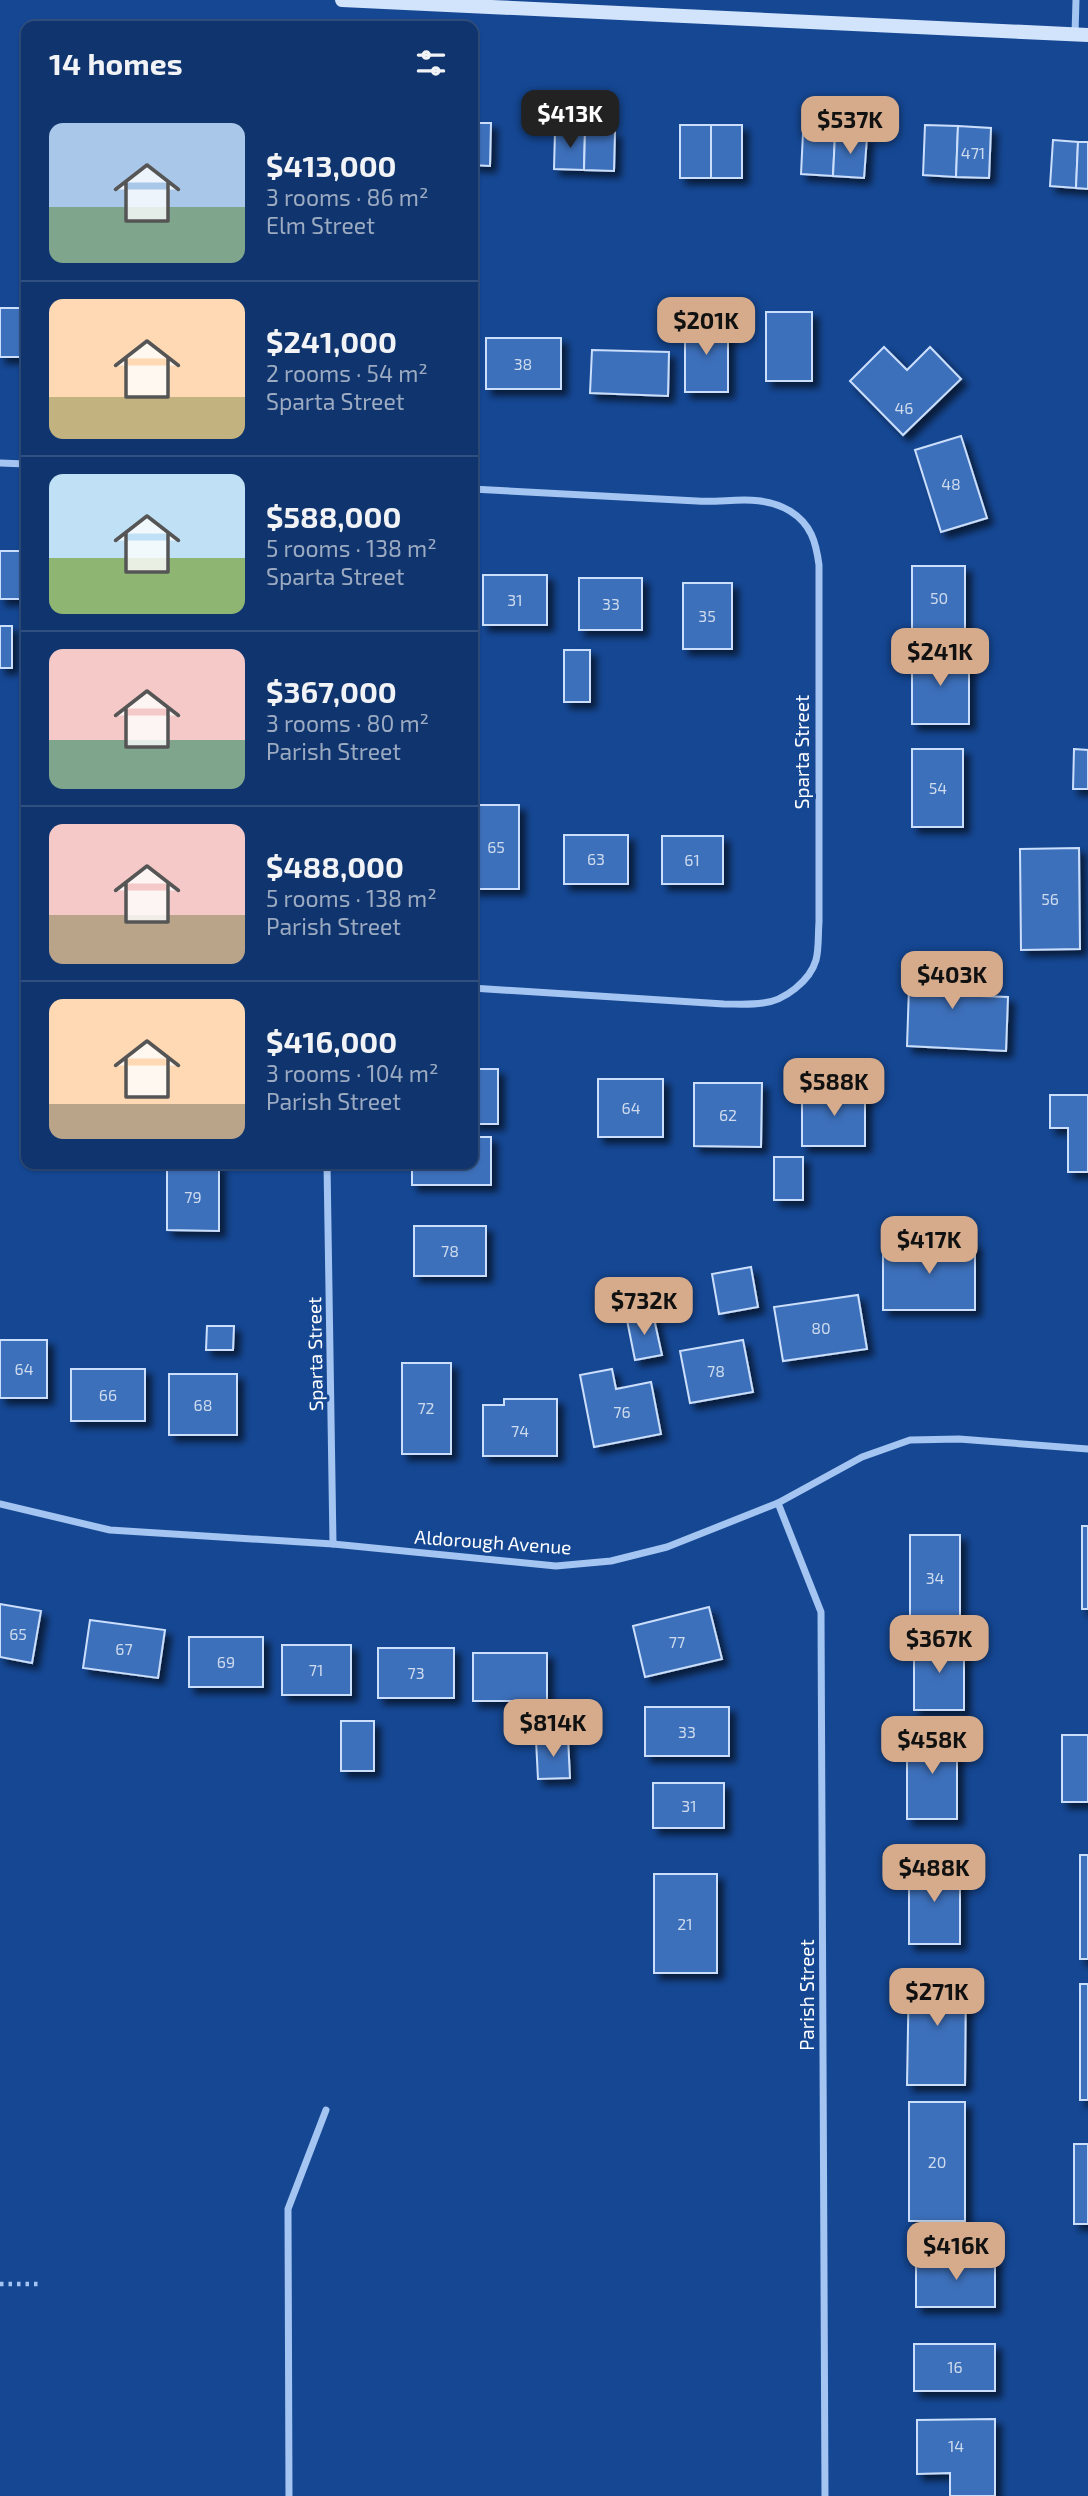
<!DOCTYPE html>
<meta charset="utf-8">
<style>
body{margin:0;font-family:"Exo 2",sans-serif;background:#1e4076;color:#f1f3f6;height:100vh;display:flex;flex-direction:column;font-size:26px;white-space:nowrap}
*{box-sizing:border-box;margin:0}
p{font-size:23px;color:#9cabc2}
.icon{flex:none;width:38px;height:38px;fill:none;stroke:currentColor;stroke-width:2;stroke-linecap:round;stroke-linejoin:round}
.map{position:relative;flex:1;overflow:hidden}
.side{position:absolute;left:21px;top:21px;width:457px;height:1148px;display:flex;flex-direction:column;background:#10356e;border-radius:14px;box-shadow:0 2px 5px #0004,0 0 0 2px #305081}
.side>*{flex:none}
.price{position:absolute;translate:-50% -60px;padding:0 16px;border-radius:14px;background:#d6ab8b;color:#111;font-size:23px;line-height:46px;filter:drop-shadow(0 2px 4px #0008)}
.price::after{content:'';position:absolute;left:50%;top:42px;width:21px;height:16px;margin-left:-10px;background:inherit;clip-path:polygon(0 0,100% 0,50% 100%)}
.price.selected{background:#222;color:#fff}
ul{padding:0;list-style:none}
li{display:flex;align-items:center;gap:21px;height:175px;padding:0 28px}
li+li{border-top:2px solid #305081}
li span{display:grid;place-items:center;flex:none;width:196px;height:140px;border-radius:14px;color:#555}
li>.icon{margin-inline-start:auto}
span .icon{width:84px;height:84px;fill:#fffc;stroke-width:1}
li b{font-size:30px}
h2{display:flex;justify-content:space-between;align-items:center;height:84px;padding:0 28px;font-size:30px}
.map>svg:first-child{display:block}
.building{fill:#3d70bb;stroke:#cbdffc;stroke-width:2;filter:url(#shadow)}
.lines{fill:none;stroke-linecap:round;stroke-linejoin:round}
.path{stroke:#a4c4f1;stroke-width:4.5;stroke-dasharray:3.5 5;stroke-linecap:butt}
.minor{stroke:#a4c4f1;stroke-width:7}
.secondary{stroke:#d2e3fc;stroke-width:14}
.labels{text-anchor:middle;stroke-width:6;stroke-linejoin:round;paint-order:stroke}
.number-label{font-size:16px;fill:#cedbee}
.street-label{font-size:19px;fill:#fff;stroke:#154793}
</style>
<div class="map">
<svg width="1088" height="2496" viewBox="0 0 1088 2496">
<defs>
<filter id="shadow"><feDropShadow dx="6" dy="6" stdDeviation="3.5" flood-color="#0009"/></filter>
</defs>
<rect width="100%" height="100%" fill="#154793"/>
<g class="building">
<polygon points="472,123 491,123 490,166 472,165"/>
<rect x="680" y="125" width="31" height="53"/>
<rect x="711" y="125" width="31" height="53"/>
<polygon points="925,125 958,126 956,177 923,175"/>
<polygon points="958,126 991,128 989,178 956,177"/>
<polygon points="555,131 585,131 584,170 554,169"/>
<polygon points="585,131 615,132 614,171 584,170"/>
<polygon points="803,133 835,135 833,176 801,174"/>
<polygon points="835,135 867,137 864,178 833,176"/>
<polygon points="1053,140 1078,142 1076,188 1050,186"/>
<polygon points="1078,142 1088,142 1088,189 1076,188"/>
<rect x="0" y="308" width="26" height="49"/>
<rect x="766" y="312" width="46" height="69"/>
<rect x="685" y="322" width="43" height="70"/>
<rect x="486" y="338" width="75" height="51"/>
<polygon points="884,347 907,370 930,347 961,379 903,435 850,381"/>
<polygon points="592,350 669,352 668,396 590,393"/>
<polygon points="961,436 987,518 941,532 915,450"/>
<rect x="0" y="551" width="26" height="48"/>
<rect x="912" y="566" width="53" height="65"/>
<rect x="483" y="575" width="64" height="50"/>
<rect x="579" y="578" width="63" height="52"/>
<rect x="683" y="583" width="49" height="66"/>
<rect x="0" y="626" width="12" height="42"/>
<rect x="564" y="650" width="26" height="52"/>
<rect x="912" y="652" width="57" height="72"/>
<rect x="912" y="749" width="51" height="78"/>
<polygon points="1074,749 1088,750 1088,789 1073,789"/>
<rect x="472" y="805" width="47" height="84"/>
<rect x="564" y="835" width="64" height="49"/>
<rect x="662" y="836" width="61" height="48"/>
<polygon points="1079,848 1080,949 1021,950 1020,849"/>
<polygon points="910,958 955,960 954,995 1008,997 1006,1051 907,1046"/>
<rect x="472" y="1069" width="26" height="55"/>
<rect x="598" y="1079" width="65" height="58"/>
<polygon points="694,1083 762,1083 761,1147 694,1146"/>
<rect x="802" y="1091" width="63" height="55"/>
<polygon points="1050,1095 1088,1095 1088,1172 1068,1172 1068,1128 1050,1128"/>
<polygon points="472,1137 491,1137 491,1185 412,1185 412,1164 472,1164"/>
<rect x="774" y="1157" width="29" height="43"/>
<polygon points="167,1164 219,1164 219,1231 167,1230"/>
<rect x="414" y="1226" width="72" height="50"/>
<rect x="883" y="1243" width="92" height="67"/>
<polygon points="751,1267 758,1307 719,1314 712,1274"/>
<polygon points="858,1295 867,1349 783,1361 774,1307"/>
<polygon points="653,1314 662,1355 635,1360 627,1320"/>
<polygon points="207,1326 234,1326 233,1350 206,1350"/>
<rect x="0" y="1340" width="47" height="58"/>
<polygon points="743,1340 753,1392 690,1403 680,1351"/>
<rect x="402" y="1363" width="49" height="91"/>
<rect x="71" y="1369" width="74" height="52"/>
<polygon points="612,1369 616,1389 651,1382 661,1434 594,1447 580,1375"/>
<rect x="169" y="1374" width="68" height="61"/>
<polygon points="504,1399 557,1399 557,1456 483,1456 483,1405 504,1405"/>
<rect x="1082" y="1526" width="6" height="83"/>
<rect x="910" y="1535" width="50" height="85"/>
<polygon points="0,1604 41,1611 32,1663 0,1657"/>
<polygon points="709,1607 722,1659 645,1677 633,1626"/>
<polygon points="90,1620 165,1630 158,1678 83,1668"/>
<rect x="189" y="1637" width="74" height="50"/>
<rect x="914" y="1639" width="50" height="71"/>
<rect x="282" y="1645" width="69" height="50"/>
<rect x="378" y="1648" width="76" height="50"/>
<rect x="473" y="1653" width="74" height="48"/>
<rect x="645" y="1707" width="84" height="49"/>
<rect x="341" y="1721" width="33" height="50"/>
<rect x="907" y="1734" width="50" height="85"/>
<rect x="1062" y="1735" width="26" height="67"/>
<polygon points="568,1738 570,1778 538,1779 536,1740"/>
<rect x="653" y="1783" width="71" height="45"/>
<rect x="1080" y="1855" width="8" height="104"/>
<rect x="909" y="1865" width="51" height="79"/>
<rect x="654" y="1874" width="63" height="99"/>
<polygon points="909,1971 966,1972 965,2085 907,2085"/>
<rect x="1080" y="1984" width="8" height="116"/>
<rect x="909" y="2102" width="56" height="119"/>
<rect x="1074" y="2144" width="14" height="80"/>
<rect x="916" y="2258" width="79" height="49"/>
<rect x="914" y="2344" width="81" height="47"/>
<polygon points="995,2419 995,2496 950,2496 950,2473 917,2474 917,2420"/>
</g>
<g class="lines">
<polyline class="path" points="0,2284 40,2284"/>
<g class="minor">
<polyline points="1075,34 1076,0"/>
<polyline points="0,463 26,464"/>
<path d="M472,489c75,4 150,8 225,12 32,2 63,-8 93,10 21,13 26,31 29,54v357c-1,12 0,27 -3,38 -6,21 -32,41 -53,43 -13,2 -26,1 -39,1l-252,-16"/>
<polyline points="327,1164 333,1544"/>
<polyline points="778,1503 821,1612 825,2496"/>
<polyline points="0,1504 110,1530 333,1544 556,1566 611,1561 667,1547 778,1503 862,1457 910,1440 959,1439 1088,1449"/>
<polyline points="289,2496 288,2209 326,2110"/>
</g>
<polyline class="secondary" points="342,0 1088,35"/>
</g>
<g class="labels">
<g class="number-label">
<text x="973" y="159">471</text>
<text x="523" y="370">38</text>
<text x="904" y="414">46</text>
<text x="951" y="490">48</text>
<text x="939" y="604">50</text>
<text x="515" y="606">31</text>
<text x="611" y="610">33</text>
<text x="707" y="622">35</text>
<text x="938" y="794">54</text>
<text x="496" y="853">65</text>
<text x="596" y="865">63</text>
<text x="692" y="866">61</text>
<text x="1050" y="905">56</text>
<text x="631" y="1114">64</text>
<text x="728" y="1121">62</text>
<text x="193" y="1203">79</text>
<text x="450" y="1257">78</text>
<text x="821" y="1334">80</text>
<text x="24" y="1375">64</text>
<text x="716" y="1377">78</text>
<text x="108" y="1401">66</text>
<text x="203" y="1411">68</text>
<text x="426" y="1414">72</text>
<text x="622" y="1418">76</text>
<text x="520" y="1437">74</text>
<text x="935" y="1584">34</text>
<text x="18" y="1640">65</text>
<text x="677" y="1648">77</text>
<text x="124" y="1655">67</text>
<text x="226" y="1668">69</text>
<text x="316" y="1676">71</text>
<text x="416" y="1679">73</text>
<text x="687" y="1738">33</text>
<text x="689" y="1812">31</text>
<text x="685" y="1930">21</text>
<text x="937" y="2168">20</text>
<text x="955" y="2373">16</text>
<text x="956" y="2452">14</text>
</g>
<g class="street-label">
<text transform="translate(802 752) rotate(-90)" y="7">Sparta Street</text>
<text transform="translate(315 1354) rotate(-91)" y="7">Sparta Street</text>
<text transform="translate(493 1542) rotate(4)" y="7">Aldorough Avenue</text>
<text transform="translate(807 1995) rotate(-90)" y="7">Parish Street</text>
</g>
</g>
</svg>
<b class="price selected" style="left:570px;top:150px">$413K</b>
<b class="price" style="left:850px;top:156px">$537K</b>
<b class="price" style="left:706px;top:357px">$201K</b>
<b class="price" style="left:940px;top:688px">$241K</b>
<b class="price" style="left:952px;top:1011px">$403K</b>
<b class="price" style="left:834px;top:1118px">$588K</b>
<b class="price" style="left:929px;top:1276px">$417K</b>
<b class="price" style="left:644px;top:1337px">$732K</b>
<b class="price" style="left:939px;top:1675px">$367K</b>
<b class="price" style="left:553px;top:1759px">$814K</b>
<b class="price" style="left:932px;top:1776px">$458K</b>
<b class="price" style="left:934px;top:1904px">$488K</b>
<b class="price" style="left:937px;top:2028px">$271K</b>
<b class="price" style="left:956px;top:2282px">$416K</b>
<section class="side">
<h2>14 homes<svg class="icon" aria-label="filters" viewBox="0 0 24 24"><path d="M4 7h16M4 17h16"/><circle cx="9" cy="7" r="2"/><circle cx="15" cy="17" r="2"/></svg></h2>
<ul>
<li><span style="background:linear-gradient(#a9c7e8 60%,#7fa58c 0)"><svg class="icon" aria-label="home" viewBox="0 0 24 24"><path d="M3 11l9-7 9 7M6 9v11h12V9"/></svg></span><div><b>$413,000</b><p>3 rooms · 86 m²</p><p>Elm Street</p></div></li>
<li><span style="background:linear-gradient(#ffd9b3 70%,#c2b280 0)"><svg class="icon" aria-label="home" viewBox="0 0 24 24"><path d="M3 11l9-7 9 7M6 9v11h12V9"/></svg></span><div><b>$241,000</b><p>2 rooms · 54 m²</p><p>Sparta Street</p></div></li>
<li><span style="background:linear-gradient(#bfe0f5 60%,#8fb573 0)"><svg class="icon" aria-label="home" viewBox="0 0 24 24"><path d="M3 11l9-7 9 7M6 9v11h12V9"/></svg></span><div><b>$588,000</b><p>5 rooms · 138 m²</p><p>Sparta Street</p></div></li>
<li><span style="background:linear-gradient(#f6c9c9 65%,#7fa58c 0)"><svg class="icon" aria-label="home" viewBox="0 0 24 24"><path d="M3 11l9-7 9 7M6 9v11h12V9"/></svg></span><div><b>$367,000</b><p>3 rooms · 80 m²</p><p>Parish Street</p></div></li>
<li><span style="background:linear-gradient(#f6c9c9 65%,#b9a48a 0)"><svg class="icon" aria-label="home" viewBox="0 0 24 24"><path d="M3 11l9-7 9 7M6 9v11h12V9"/></svg></span><div><b>$488,000</b><p>5 rooms · 138 m²</p><p>Parish Street</p></div></li>
<li><span style="background:linear-gradient(#ffd9b3 75%,#b9a48a 0)"><svg class="icon" aria-label="home" viewBox="0 0 24 24"><path d="M3 11l9-7 9 7M6 9v11h12V9"/></svg></span><div><b>$416,000</b><p>3 rooms · 104 m²</p><p>Parish Street</p></div></li>
</ul>
</section>
</div>
